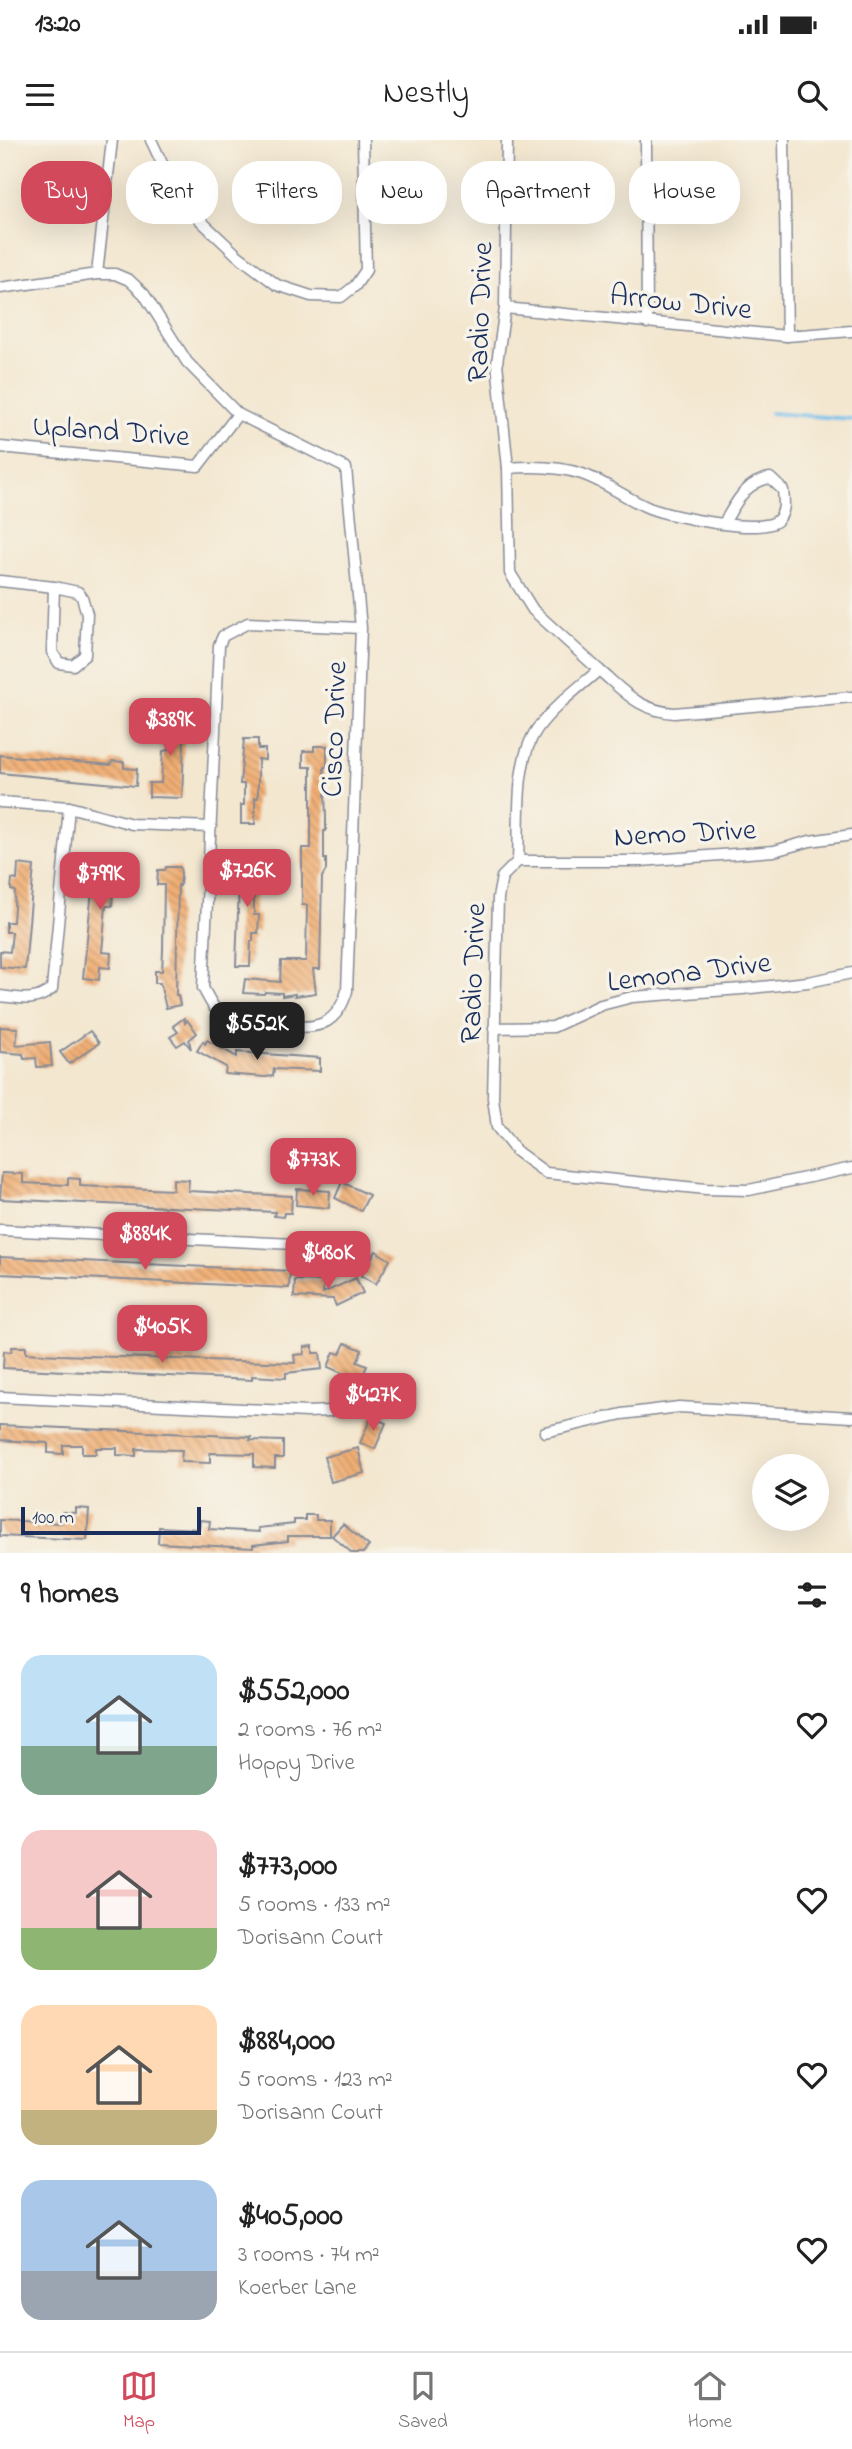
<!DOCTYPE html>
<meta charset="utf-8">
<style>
body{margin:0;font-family:"Indie Flower",sans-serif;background:#f2f2f2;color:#222;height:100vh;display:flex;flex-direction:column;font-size:26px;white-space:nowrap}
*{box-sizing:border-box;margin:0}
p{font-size:23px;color:#767676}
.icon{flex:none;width:38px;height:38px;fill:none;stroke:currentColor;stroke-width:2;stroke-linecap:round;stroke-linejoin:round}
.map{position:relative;height:1413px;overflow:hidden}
.side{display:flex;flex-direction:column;background:#fff;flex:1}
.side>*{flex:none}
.guide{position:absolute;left:21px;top:21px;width:810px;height:63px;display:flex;gap:14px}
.controls{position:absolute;left:752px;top:1314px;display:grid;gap:14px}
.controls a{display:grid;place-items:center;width:77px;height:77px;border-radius:50%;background:#fff;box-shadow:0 7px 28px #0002;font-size:35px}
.scale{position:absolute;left:21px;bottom:18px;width:180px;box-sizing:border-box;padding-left:7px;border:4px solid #1b2f5e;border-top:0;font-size:19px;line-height:24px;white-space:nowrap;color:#1b2f5e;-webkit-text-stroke:5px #f7f3e8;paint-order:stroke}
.price{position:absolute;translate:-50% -60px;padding:0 16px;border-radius:14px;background:#d1495b;color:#fff;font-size:23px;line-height:46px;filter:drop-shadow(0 2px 4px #0008)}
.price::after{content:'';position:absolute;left:50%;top:42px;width:21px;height:16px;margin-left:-10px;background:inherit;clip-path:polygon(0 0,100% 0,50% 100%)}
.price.selected{background:#222;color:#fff}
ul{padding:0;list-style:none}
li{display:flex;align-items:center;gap:21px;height:175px;padding:0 21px}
li span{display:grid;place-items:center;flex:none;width:196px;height:140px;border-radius:21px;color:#555}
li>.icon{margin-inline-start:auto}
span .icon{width:84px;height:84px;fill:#fffc;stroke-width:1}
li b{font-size:30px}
h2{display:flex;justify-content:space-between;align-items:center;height:84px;padding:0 21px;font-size:30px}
.pill{padding:0 24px;border-radius:28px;background:#fff;box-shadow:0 7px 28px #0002;font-size:24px;line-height:63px}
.pill.selected{background:#d1495b;color:#fff}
.status{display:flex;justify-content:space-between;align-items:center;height:49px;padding:0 35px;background:#fff;direction:ltr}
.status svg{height:19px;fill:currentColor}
header{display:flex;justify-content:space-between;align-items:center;height:91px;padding:0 21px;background:#fff;font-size:32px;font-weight:600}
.menu{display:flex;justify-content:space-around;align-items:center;height:98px;border-top:2px solid #e0e0e0;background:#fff;font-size:19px;color:#767676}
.menu a{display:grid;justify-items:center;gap:4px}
.menu .selected{color:#d1495b}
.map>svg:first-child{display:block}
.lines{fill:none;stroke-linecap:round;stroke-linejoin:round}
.stream{stroke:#72bfec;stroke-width:3.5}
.building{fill:url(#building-back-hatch)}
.street-casing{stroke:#878b97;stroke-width:13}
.street{stroke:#fff;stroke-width:10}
.labels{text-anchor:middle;stroke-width:7;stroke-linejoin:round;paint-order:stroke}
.street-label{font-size:30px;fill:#1b2f5e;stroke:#f7f3e8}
</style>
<div class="status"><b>13:20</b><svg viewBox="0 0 49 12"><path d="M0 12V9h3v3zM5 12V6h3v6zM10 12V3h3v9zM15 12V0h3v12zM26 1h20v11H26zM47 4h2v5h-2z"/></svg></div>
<header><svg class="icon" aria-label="menu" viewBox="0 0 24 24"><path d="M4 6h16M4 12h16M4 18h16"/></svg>Nestly<svg class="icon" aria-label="search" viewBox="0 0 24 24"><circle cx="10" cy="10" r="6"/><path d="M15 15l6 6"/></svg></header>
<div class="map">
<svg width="852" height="1413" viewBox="0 0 852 1413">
<defs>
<pattern id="building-back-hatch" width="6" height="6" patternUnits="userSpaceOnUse" patternTransform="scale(1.75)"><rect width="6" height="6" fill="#f1af74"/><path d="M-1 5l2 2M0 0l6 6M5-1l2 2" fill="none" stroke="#c28f62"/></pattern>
</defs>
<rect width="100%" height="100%" fill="#f7f3e8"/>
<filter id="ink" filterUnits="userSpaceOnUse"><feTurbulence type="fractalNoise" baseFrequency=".0143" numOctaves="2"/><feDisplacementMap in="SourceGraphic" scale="14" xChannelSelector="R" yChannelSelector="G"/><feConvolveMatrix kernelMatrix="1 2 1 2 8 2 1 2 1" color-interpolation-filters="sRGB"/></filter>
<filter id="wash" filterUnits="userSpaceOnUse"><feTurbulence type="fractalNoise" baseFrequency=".00686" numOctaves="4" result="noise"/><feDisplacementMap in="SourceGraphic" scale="28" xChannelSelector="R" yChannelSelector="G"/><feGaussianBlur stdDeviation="1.57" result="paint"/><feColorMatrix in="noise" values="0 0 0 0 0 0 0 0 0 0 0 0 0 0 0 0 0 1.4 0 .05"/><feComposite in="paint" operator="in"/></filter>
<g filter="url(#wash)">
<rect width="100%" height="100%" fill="#f3e7d0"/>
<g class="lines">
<polyline class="stream" points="771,273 852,279"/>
</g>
<g id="blocks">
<g class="building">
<polygon points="150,576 185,578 182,658 149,657 149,643 161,643 163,611 169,610 169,591 148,591"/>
<polygon points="244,599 258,599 258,609 265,609 265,620 258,619 258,658 255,658 255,684 241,684 241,665 244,665 244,644 240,644"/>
<polygon points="314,606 327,606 327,627 324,627 326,677 326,691 324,691 324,719 326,719 326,730 322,737 320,829 313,829 316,853 295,856 295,854 282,856 282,853 265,852 264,854 243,853 245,839 280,842 281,821 306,821 307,765 302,765 302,708 311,708 311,627 303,627 303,611 314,611"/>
<polygon points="0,615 111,625 112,621 124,622 124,628 137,629 136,646 0,633"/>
<polygon points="96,711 121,713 120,731 115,731 112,766 106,766 102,812 111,813 110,828 100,827 99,840 83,838"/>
<polygon points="240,717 262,718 261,734 254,734 254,775 259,775 258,793 253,793 253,801 251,801 250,826 236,826"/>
<polygon points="18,724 34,726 25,829 0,827 0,811 10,812 12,792 6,792 6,782 13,782 15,751 11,750 12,739 17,740"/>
<polygon points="166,727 180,727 181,734 180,746 178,745 176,855 178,855 180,865 166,868 160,843 155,843 155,831 162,831 163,811 164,745 157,745 158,730 165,730"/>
<polygon points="184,878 185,883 187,880 197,893 189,900 191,909 185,901 177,906 170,897 178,892 173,886"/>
<polygon points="0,887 18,888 16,905 50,902 52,926 37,927 36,918 24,919 23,914 0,912"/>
<polygon points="90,891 99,903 69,924 60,912"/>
<polygon points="207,900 237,917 237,912 320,918 320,931 274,929 273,936 265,937 225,934 226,927 197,911 203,901 205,904"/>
<polygon points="2,1033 23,1034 23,1043 68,1045 68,1038 80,1039 80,1046 173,1050 173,1039 189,1040 188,1051 292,1056 291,1073 284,1073 283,1077 274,1076 275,1072 0,1059"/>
<polygon points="342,1042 369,1055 361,1071 335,1058"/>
<polygon points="297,1049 330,1051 329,1068 296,1065"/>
<polygon points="376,1111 390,1120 376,1144 361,1136"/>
<polygon points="0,1117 290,1131 289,1148 0,1134"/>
<polygon points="356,1138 363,1153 336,1166 333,1159 294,1157 295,1140 324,1141 323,1153"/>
<polygon points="345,1203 362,1210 357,1222 367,1226 360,1241 328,1227 334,1212 340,1214"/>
<polygon points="313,1206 313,1213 320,1213 322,1229 286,1233 286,1238 252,1236 252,1240 3,1228 4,1211 11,1212 12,1207 26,1207 26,1213 59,1215 295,1223 294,1215 304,1214 304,1207"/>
<polygon points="378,1240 386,1267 370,1272 362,1244"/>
<polygon points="371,1277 386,1283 375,1309 360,1303"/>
<polygon points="0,1285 251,1297 250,1300 283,1301 283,1318 275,1318 275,1328 254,1327 254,1314 210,1313 210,1323 181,1322 182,1310 136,1309 136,1316 117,1315 117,1308 96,1308 96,1314 82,1314 82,1305 63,1305 63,1314 48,1313 48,1303 0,1300"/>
<polygon points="358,1308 364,1333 331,1342 324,1317"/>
<polygon points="76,1368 89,1369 87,1400 0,1396 0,1380 61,1383 62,1372 76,1373"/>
<polygon points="305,1375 316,1375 316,1380 330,1380 330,1396 288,1396 288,1401 253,1405 253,1408 158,1403 159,1387 199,1389 200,1380 210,1381 209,1389 259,1392 258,1388 294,1384 294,1380 305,1380"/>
<polygon points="343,1384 369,1406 363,1413 352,1413 332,1396"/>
</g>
</g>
</g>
<g filter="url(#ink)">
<use href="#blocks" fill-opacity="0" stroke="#878b97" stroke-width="2"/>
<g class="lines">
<g class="street-casing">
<g id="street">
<polyline points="151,0 176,53 201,81 237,115 277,145 311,156 341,157 355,146 366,130 363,0"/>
<path d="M507,0l-2,168 -8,55 11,105 2,105 23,37 66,60c-21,18 -46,37 -62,59 -23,33 -17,93 -19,132l-16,16 -4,21 -5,200 4,29 19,24 30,22 160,16 43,1 103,-22"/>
<polyline points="646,0 647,183"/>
<polyline points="784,0 787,196"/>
<polyline points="97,134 112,0"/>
<path d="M0,148l97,-14h18l14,6 15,14 43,68 51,52 108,54 15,160 -14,363c-13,44 -41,36 -79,34 -11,-1 -28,1 -38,-3 -13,-5 -20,-22 -27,-34l16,-343 4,-9 25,-13 113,5"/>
<polyline points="505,168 787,196 852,191"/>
<polyline points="0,307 198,326 238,274"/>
<path d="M508,328c24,-2 50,-2 74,6 24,8 43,24 67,34 20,8 114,28 129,12 8,-9 6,-19 5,-30l-13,-12c-25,4 -34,25 -46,45"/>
<polyline points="0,441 54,447"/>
<polygon points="54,447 78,452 82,457 87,474 85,515 73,525 59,523 52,512"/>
<path d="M599,530c26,22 39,40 75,43l178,-16"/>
<polyline points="0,662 69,667 132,684 211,687"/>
<polyline points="518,721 640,721 774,711 810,701 852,695"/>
<path d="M0,856c20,2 35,7 52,-7l17,-182"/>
<polyline points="494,888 553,887 601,865 632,857 742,849 808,842 852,833"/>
<polyline points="0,1090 337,1106"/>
<polyline points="0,1257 307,1272 330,1271"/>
<polyline points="545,1292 622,1274 679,1267 852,1277"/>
</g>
</g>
<use href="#street" class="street"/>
</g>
</g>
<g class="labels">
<g class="street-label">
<text transform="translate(681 161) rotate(6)" y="10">Arrow Drive</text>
<text transform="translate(479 172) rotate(-88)" y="10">Radio Drive</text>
<text transform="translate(111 290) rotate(4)" y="10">Upland Drive</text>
<text transform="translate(333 589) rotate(-88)" y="10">Cisco Drive</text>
<text transform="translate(685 692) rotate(-3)" y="10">Nemo Drive</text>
<text transform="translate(689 831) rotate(-7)" y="10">Lemona Drive</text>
<text transform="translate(472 833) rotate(-88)" y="10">Radio Drive</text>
</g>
</g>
</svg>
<div class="controls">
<a><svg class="icon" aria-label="layers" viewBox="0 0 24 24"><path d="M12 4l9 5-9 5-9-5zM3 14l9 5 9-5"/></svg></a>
</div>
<div class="scale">100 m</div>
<b class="price" style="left:170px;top:618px">$389K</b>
<b class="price" style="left:247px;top:769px">$726K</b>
<b class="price" style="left:100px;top:772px">$799K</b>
<b class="price selected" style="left:257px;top:922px">$552K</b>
<b class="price" style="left:313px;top:1058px">$773K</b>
<b class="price" style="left:145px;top:1132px">$884K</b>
<b class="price" style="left:328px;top:1151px">$480K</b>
<b class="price" style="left:162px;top:1225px">$405K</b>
<b class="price" style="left:373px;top:1293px">$427K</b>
<div class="guide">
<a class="pill selected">Buy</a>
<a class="pill">Rent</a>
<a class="pill">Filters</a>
<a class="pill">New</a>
<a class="pill">Apartment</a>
<a class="pill">House</a>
</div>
</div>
<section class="side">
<h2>9 homes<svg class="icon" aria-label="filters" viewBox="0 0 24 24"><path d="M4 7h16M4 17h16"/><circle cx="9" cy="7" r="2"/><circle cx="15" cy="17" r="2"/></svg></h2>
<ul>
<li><span style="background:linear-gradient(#bfe0f5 65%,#7fa58c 0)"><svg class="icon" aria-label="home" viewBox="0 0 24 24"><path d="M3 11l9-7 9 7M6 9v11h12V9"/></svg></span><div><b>$552,000</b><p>2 rooms · 76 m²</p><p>Hoppy Drive</p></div><svg class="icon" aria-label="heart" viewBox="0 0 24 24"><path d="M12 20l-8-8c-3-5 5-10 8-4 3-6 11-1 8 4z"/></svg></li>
<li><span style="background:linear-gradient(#f6c9c9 70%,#8fb573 0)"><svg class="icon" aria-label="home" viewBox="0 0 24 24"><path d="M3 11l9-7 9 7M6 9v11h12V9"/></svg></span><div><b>$773,000</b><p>5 rooms · 133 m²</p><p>Dorisann Court</p></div><svg class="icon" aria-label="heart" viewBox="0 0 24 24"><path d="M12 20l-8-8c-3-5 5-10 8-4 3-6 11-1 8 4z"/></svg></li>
<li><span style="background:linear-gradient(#ffd9b3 75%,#c2b280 0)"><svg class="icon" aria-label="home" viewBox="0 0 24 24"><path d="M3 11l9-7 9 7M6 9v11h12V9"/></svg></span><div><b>$884,000</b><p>5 rooms · 123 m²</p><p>Dorisann Court</p></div><svg class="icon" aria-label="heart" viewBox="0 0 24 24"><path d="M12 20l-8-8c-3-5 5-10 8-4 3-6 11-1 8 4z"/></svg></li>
<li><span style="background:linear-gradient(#a9c7e8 65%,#9aa5b1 0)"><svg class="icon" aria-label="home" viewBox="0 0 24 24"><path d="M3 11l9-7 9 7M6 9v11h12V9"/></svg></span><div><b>$405,000</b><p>3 rooms · 74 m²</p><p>Koerber Lane</p></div><svg class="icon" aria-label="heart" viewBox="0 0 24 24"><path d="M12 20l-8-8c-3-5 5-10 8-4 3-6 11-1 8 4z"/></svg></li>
</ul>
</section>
<nav class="menu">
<a class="selected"><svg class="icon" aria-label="map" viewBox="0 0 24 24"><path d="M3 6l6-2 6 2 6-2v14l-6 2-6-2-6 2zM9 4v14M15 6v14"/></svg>Map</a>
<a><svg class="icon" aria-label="saved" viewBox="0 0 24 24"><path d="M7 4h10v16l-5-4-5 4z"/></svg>Saved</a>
<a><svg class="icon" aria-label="home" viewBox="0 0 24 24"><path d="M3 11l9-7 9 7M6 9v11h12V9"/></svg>Home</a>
</nav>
